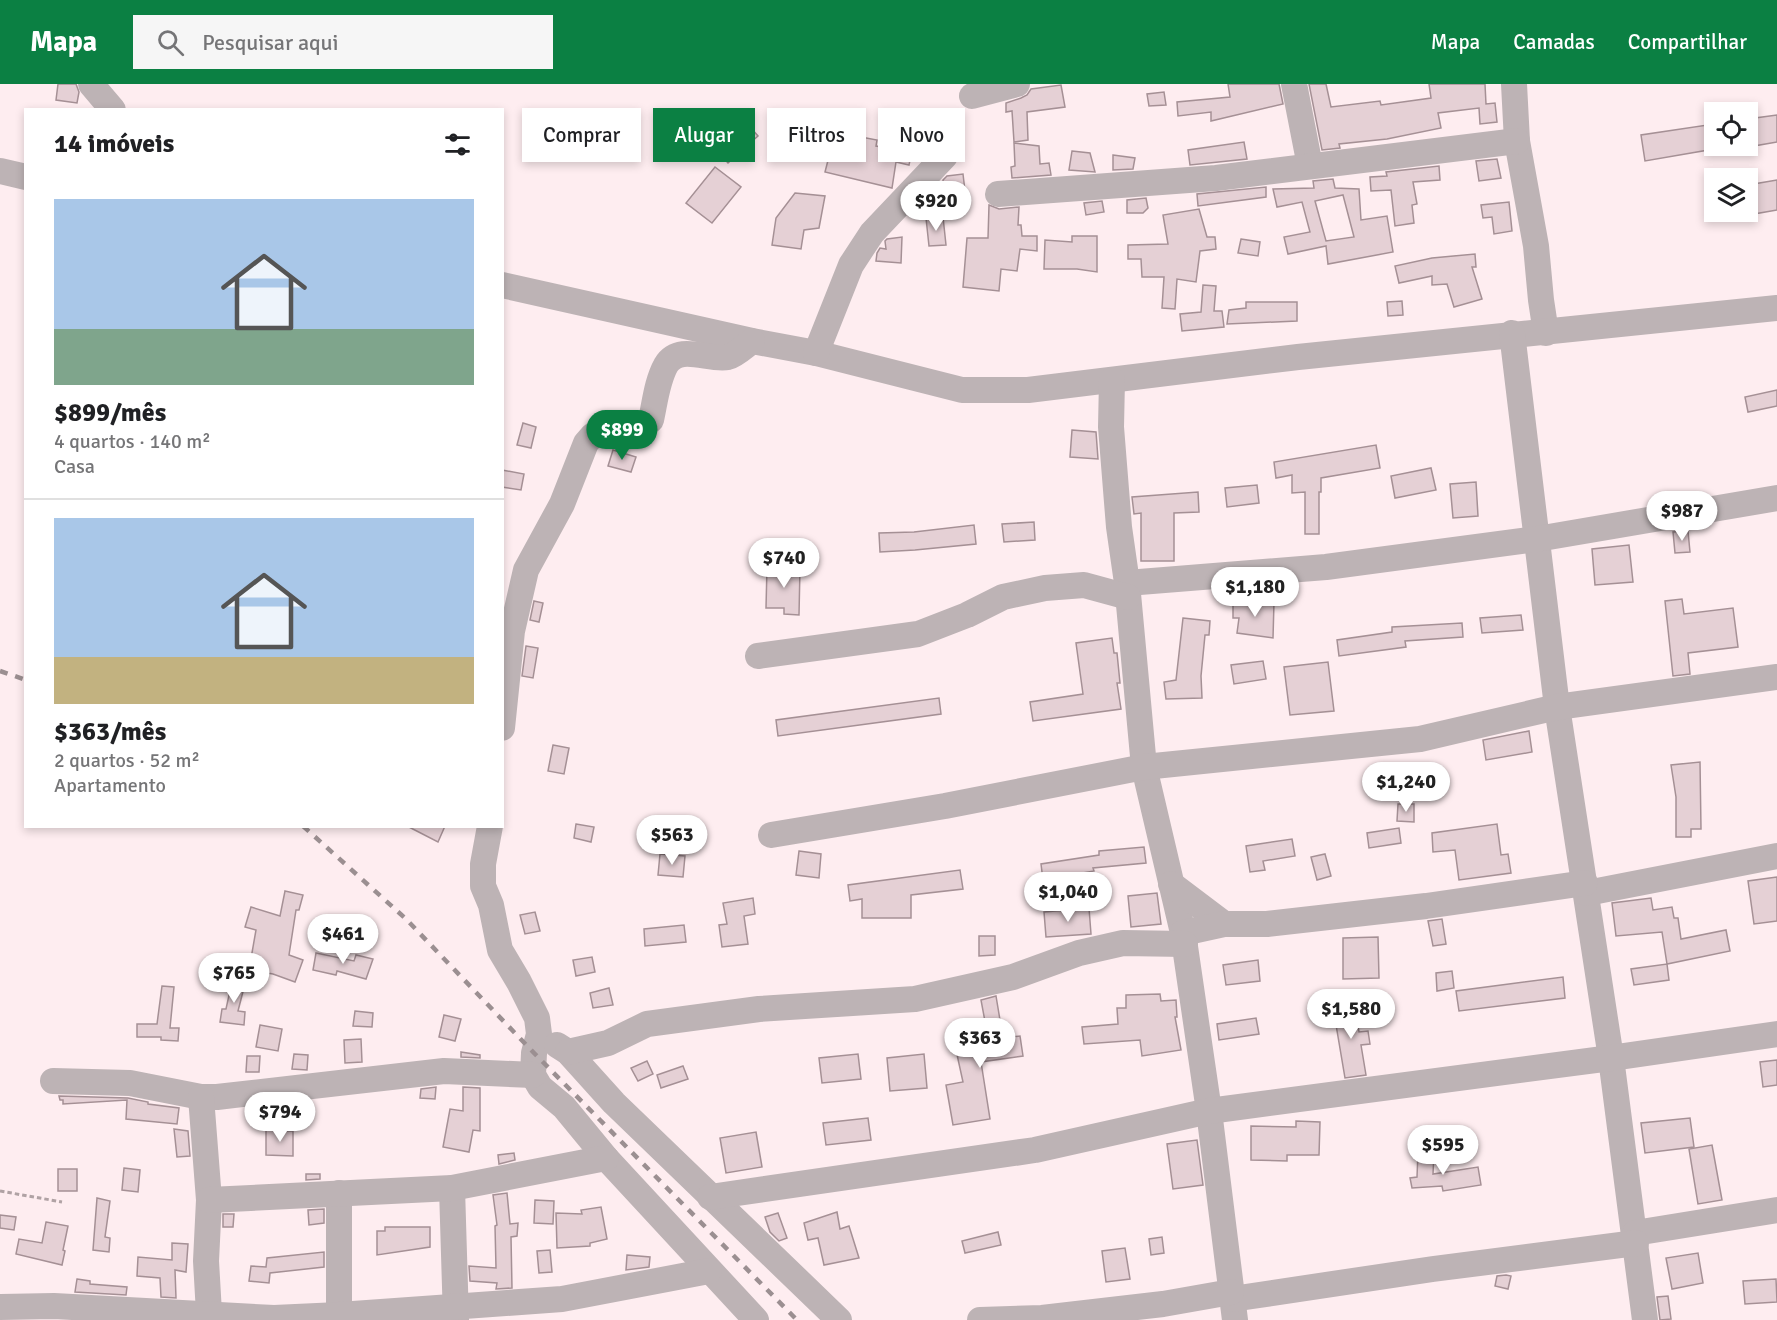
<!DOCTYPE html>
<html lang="pt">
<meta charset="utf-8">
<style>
body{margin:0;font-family:Signika,sans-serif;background:#f6f6f6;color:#202124;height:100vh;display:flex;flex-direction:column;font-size:22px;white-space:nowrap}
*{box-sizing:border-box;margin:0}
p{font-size:20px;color:#757577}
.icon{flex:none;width:33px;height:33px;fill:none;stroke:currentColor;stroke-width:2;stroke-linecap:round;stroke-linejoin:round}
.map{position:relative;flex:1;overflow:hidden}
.side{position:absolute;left:24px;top:24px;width:480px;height:720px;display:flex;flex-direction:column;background:#fff;border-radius:0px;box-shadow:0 3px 9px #0003}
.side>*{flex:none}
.top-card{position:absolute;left:522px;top:24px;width:570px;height:54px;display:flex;gap:12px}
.buttons{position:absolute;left:1704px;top:18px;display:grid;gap:12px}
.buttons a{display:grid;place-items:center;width:54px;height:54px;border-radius:0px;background:#fff;box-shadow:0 3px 9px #0003;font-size:30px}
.price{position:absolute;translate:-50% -51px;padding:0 14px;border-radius:21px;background:#fff;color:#222;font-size:20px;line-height:39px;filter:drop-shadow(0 2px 3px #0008)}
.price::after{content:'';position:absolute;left:50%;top:36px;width:18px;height:14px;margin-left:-9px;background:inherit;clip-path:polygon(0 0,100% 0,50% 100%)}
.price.on{background:#0b8043;color:#fff}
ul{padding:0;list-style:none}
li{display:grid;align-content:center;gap:12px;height:318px;padding:0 30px}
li+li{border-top:2px solid #e0e0e0}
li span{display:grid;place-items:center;height:186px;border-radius:0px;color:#555}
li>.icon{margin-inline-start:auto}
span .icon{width:108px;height:108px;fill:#fffc;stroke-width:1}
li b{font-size:26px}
h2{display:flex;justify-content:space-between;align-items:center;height:72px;padding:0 30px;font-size:26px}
.tag{padding:0 21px;border-radius:0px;background:#fff;box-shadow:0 3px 9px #0003;font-size:21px;line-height:54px}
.tag.on{background:#0b8043;color:#fff}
header{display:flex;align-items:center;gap:36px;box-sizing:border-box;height:84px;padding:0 30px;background:#0b8043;color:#fff}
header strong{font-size:28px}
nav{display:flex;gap:33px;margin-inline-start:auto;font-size:21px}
.search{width:420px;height:54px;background:#f6f6f6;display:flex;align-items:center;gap:15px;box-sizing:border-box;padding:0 21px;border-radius:0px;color:#757577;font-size:22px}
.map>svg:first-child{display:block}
.building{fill:#e5d0d5;stroke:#a59095;stroke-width:1.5;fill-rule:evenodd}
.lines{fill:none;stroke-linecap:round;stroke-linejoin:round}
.path{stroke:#b0a2a4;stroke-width:3;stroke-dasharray:4.5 3;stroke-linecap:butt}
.minor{stroke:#bdb3b5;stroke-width:26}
.rail{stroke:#9b8f91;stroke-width:4.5;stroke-dasharray:8 8;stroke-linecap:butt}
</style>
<header>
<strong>Mapa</strong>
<div class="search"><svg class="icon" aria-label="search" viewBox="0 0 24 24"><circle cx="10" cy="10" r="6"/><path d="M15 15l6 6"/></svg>Pesquisar aqui</div>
<nav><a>Mapa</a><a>Camadas</a><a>Compartilhar</a></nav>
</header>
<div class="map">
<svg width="1777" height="1236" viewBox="0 0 1777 1236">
<rect width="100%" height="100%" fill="#feedf0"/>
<g class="building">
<polygon points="58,0 76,0 79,8 77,19 56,16"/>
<polygon points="1228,0 1279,0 1283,20 1211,37 1211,28 1178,32 1177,18 1230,13"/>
<polygon points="1309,0 1326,0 1331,23 1380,17 1381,21 1431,14 1429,0 1485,0 1486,20 1495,19 1497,38 1480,40 1479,24 1438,29 1441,44 1387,55 1339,60 1340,64 1322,66"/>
<polygon points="1061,1 1065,23 1027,28 1028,56 1014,58 1012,27 1006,28 1006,19 1021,14 1027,11 1031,5"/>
<polygon points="1164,8 1166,21 1149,22 1147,10"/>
<polygon points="1777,31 1777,58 1748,63 1748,35"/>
<polygon points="1714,40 1714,65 1645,77 1641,51"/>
<polygon points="745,44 751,44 758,52 728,79 718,68"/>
<polygon points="861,53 877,56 876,62 912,67 909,81 896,78 892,104 825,88 833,57 859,63"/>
<polygon points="1244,58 1247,75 1190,81 1188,66"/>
<polygon points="1014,59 1039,62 1040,80 1049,79 1051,91 1012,94 1011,83 1015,82"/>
<polygon points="1072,67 1090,69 1095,88 1069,86"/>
<polygon points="1113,71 1135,74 1133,85 1113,86"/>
<polygon points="1497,75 1501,94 1479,97 1476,77"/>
<polygon points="1439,82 1440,96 1413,98 1417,120 1412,121 1414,139 1395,142 1391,106 1371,107 1370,93 1387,92 1386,88"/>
<polygon points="715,83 741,103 712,139 686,119"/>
<polygon points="963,90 965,107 944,110 943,96 947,92"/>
<path d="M1333,95l2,9 24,1 2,31 26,-4 6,36 -65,12 -2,-18 -38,8 -4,-17 26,-5 -8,-30 -25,5 -4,-18 41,-1 -1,-7zM1343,111l11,42 -28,4 -11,-40z"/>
<polygon points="1777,96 1777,126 1748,131 1748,101"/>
<polygon points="1266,103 1266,113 1198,122 1197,110"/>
<polygon points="795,109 825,112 819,144 804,146 801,165 772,161 776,134"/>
<polygon points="1146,114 1148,124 1143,129 1127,129 1127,116"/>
<polygon points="1102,117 1104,128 1086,131 1084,119"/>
<polygon points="1509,118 1512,147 1494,150 1492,133 1483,134 1481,121"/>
<polygon points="989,121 999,125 1019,123 1018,141 1021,141 1022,152 1037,152 1037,167 1020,165 1017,187 1001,185 999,207 963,203 967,154 988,154"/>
<polygon points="1199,125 1207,153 1215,153 1216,165 1200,167 1196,198 1177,195 1175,225 1162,224 1164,193 1142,193 1141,175 1128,175 1128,161 1168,160 1163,131"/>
<polygon points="943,133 946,161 929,162 926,134"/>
<polygon points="1072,152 1097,152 1097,188 1077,185 1044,185 1045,156 1072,158"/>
<polygon points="902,153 901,179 876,177 877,169 880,164 886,165 885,157 887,155"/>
<polygon points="1241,155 1260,158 1258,172 1238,169"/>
<polygon points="1475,170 1476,183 1472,183 1482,215 1454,223 1447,200 1432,201 1432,192 1399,199 1395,182 1432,174"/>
<polygon points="1203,201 1216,202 1214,227 1222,227 1224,243 1182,247 1180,230 1201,228"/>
<polygon points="1402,217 1403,231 1388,232 1387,218"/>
<polygon points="1246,218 1297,218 1297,237 1227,240 1229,226 1246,224"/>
<polygon points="1777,306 1777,322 1748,328 1745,313"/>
<polygon points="523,339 536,343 531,364 517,361"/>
<polygon points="1072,346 1096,348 1098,375 1070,373"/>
<polygon points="1376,361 1380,384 1321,394 1321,408 1319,408 1319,450 1305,450 1305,408 1292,409 1292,391 1276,394 1274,378"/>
<polygon points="613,366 636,373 631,388 608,382"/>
<polygon points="1431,384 1436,406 1395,414 1391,392"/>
<polygon points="502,386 524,390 521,406 502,403"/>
<polygon points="1476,398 1478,432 1453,434 1450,400"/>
<polygon points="1257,401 1259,419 1227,423 1225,404"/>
<polygon points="1198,408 1199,428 1174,429 1174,477 1141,477 1141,429 1134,430 1132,413"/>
<polygon points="1034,438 1035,456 1004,458 1002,440"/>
<polygon points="974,441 976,460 915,466 880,468 879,449 914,448"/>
<polygon points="1688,447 1690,468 1675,469 1673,448"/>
<polygon points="1629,461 1633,498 1595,501 1592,465"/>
<polygon points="767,483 800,484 799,531 784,530 784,524 766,524"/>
<polygon points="1682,515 1684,530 1733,524 1738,563 1688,569 1690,590 1673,592 1665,517"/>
<polygon points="534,517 543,519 539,538 530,536"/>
<polygon points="1233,517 1274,518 1273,554 1237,549 1239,534 1233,534"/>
<polygon points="1521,531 1523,546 1482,549 1480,534"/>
<polygon points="1183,534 1210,537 1209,551 1205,551 1201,592 1202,614 1166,615 1164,598 1176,596"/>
<polygon points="1462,539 1463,553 1405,557 1406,563 1339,572 1337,556 1392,548 1392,543"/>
<polygon points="1112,554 1114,569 1117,569 1120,599 1117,599 1121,625 1033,637 1030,618 1083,610 1076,559"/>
<polygon points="526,562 538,564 533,594 522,592"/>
<polygon points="1263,577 1266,595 1234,600 1231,581"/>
<polygon points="1328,578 1334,627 1290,631 1284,583"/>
<polygon points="939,614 941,630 778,652 776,636"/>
<polygon points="1529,647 1532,668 1486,676 1483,656"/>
<polygon points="553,661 569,664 564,690 548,687"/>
<polygon points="1700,678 1701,745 1691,745 1691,753 1676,753 1676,713 1671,681"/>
<polygon points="1398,720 1414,720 1414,738 1397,737"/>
<polygon points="576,740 594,743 591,758 574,754"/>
<polygon points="1497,740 1501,771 1508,770 1511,789 1459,796 1455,766 1433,768 1432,749"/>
<polygon points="407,742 445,742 438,758"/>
<polygon points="1399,744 1401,759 1369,764 1367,749"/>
<polygon points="1292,755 1295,772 1263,777 1265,786 1250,788 1246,762"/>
<polygon points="1144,763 1146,779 1093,784 1094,787 1043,796 1041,780 1099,771 1099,767"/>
<polygon points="799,767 821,770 819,794 796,791"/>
<polygon points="660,770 685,772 683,793 658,791"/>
<polygon points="1325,770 1331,792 1317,796 1311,773"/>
<polygon points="960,786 963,805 911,811 911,834 862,834 862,815 850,817 848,801"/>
<polygon points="1777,793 1777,837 1754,840 1748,797"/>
<polygon points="285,807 303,811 299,826 296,826 289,871 303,876 295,898 273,890 249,886 256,846 245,843 251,823 280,832"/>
<polygon points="1157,809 1161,840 1131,843 1128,812"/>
<polygon points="753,814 755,830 744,832 748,860 722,863 719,841 727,840 723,819"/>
<polygon points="1651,814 1653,826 1672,823 1674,834 1678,834 1681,855 1726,846 1730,867 1667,880 1662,848 1616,852 1612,819"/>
<polygon points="1089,824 1091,850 1046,853 1044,828"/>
<polygon points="535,828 540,847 525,850 520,831"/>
<polygon points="1442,835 1446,860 1433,862 1428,837"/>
<polygon points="684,841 686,858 645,862 644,845"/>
<polygon points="979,852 995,852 995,871 979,872"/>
<polygon points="1378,853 1379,894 1343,895 1343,854"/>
<polygon points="316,869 354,877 356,871 373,875 366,895 337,887 336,891 313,886"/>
<polygon points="592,873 595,888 576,892 573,876"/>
<polygon points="1258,876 1260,897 1226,901 1223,881"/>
<polygon points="1667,880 1669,896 1634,901 1631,885"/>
<polygon points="1452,887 1454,904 1437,907 1436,889"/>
<polygon points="233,893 246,896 238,927 245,928 244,941 220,938 222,925 226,925"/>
<polygon points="1563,893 1565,914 1459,927 1456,907"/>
<polygon points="162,902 174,903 170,944 179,944 178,957 161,956 161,953 137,953 137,940 157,940"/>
<polygon points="609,904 613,921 593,924 590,909"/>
<polygon points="1160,910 1161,917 1176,916 1177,933 1175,933 1181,966 1142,972 1140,956 1084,960 1082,943 1118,940 1117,924 1126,924 1126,911"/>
<polygon points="996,912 1003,954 1020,952 1023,972 981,978 990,1035 953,1041 946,1001 963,998 956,966 989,959 981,916"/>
<polygon points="1354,919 1359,948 1368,947 1370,960 1361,961 1366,991 1345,994 1333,923"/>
<polygon points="355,927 373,929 372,943 353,942"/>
<polygon points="444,931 461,935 455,957 439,953"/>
<polygon points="1256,934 1259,950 1219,956 1217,940"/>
<polygon points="260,941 282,945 278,967 256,963"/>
<polygon points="361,955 362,978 345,979 344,956"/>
<polygon points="461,968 480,971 480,974 461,973"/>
<polygon points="294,970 308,971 307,986 292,985"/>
<polygon points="858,970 861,995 822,999 819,974"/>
<polygon points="924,970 927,1004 890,1007 887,974"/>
<polygon points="247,972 260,972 259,988 246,988"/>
<polygon points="1777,976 1777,1001 1763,1003 1760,978"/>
<polygon points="647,977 653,990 638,997 631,984"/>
<polygon points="683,982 688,995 661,1004 657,991"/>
<polygon points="436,1003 435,1015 420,1014 421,1005"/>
<polygon points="463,1003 480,1004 480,1047 473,1046 469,1068 443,1063 450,1025 463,1027"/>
<polygon points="59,1012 128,1014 148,1018 148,1020 179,1024 177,1040 126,1035 127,1016 63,1020 63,1016 60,1016"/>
<polygon points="868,1034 871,1056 826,1061 823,1039"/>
<polygon points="1690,1034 1694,1063 1645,1069 1641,1039"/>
<polygon points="1296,1037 1320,1038 1319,1071 1287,1071 1287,1077 1251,1076 1251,1042 1296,1043"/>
<polygon points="174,1045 188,1047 190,1072 177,1073"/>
<polygon points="266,1046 293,1047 293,1072 266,1071"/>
<polygon points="756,1048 762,1083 726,1089 720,1054"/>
<polygon points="1197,1056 1203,1101 1173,1105 1167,1060"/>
<polygon points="1712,1061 1722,1116 1698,1120 1689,1065"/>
<polygon points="1418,1068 1434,1069 1433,1090 1478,1083 1481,1101 1443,1107 1442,1102 1412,1104 1410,1094 1417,1093"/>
<polygon points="514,1069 515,1076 499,1080 498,1071"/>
<polygon points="124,1084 140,1086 138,1108 122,1106"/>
<rect x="58" y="1085" width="19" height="22"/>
<polygon points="306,1090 320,1090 320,1095 306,1096"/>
<polygon points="507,1109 510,1140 518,1139 517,1152 511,1153 512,1204 496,1205 497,1199 470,1197 469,1182 496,1184 495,1142 497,1141 493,1111"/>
<polygon points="97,1114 110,1117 105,1153 110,1154 109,1168 93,1166"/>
<polygon points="535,1116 554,1117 553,1140 534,1139"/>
<polygon points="601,1123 607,1155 590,1159 590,1162 557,1164 556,1129 582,1130 581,1126"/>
<polygon points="324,1125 324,1139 309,1141 308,1126"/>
<polygon points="837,1128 840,1145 849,1142 859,1174 824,1181 818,1154 808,1156 804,1139"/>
<polygon points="778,1129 787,1154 779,1157 770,1148 765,1133"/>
<polygon points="223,1130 234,1130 233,1143 223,1143"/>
<polygon points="0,1131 16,1133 14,1146 0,1144"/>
<polygon points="46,1138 68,1142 63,1166 65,1167 62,1181 16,1170 19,1155 42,1159"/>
<polygon points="385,1143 430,1143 430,1163 377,1171 377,1147 385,1147"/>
<polygon points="998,1148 1001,1161 965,1169 962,1157"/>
<polygon points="1162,1153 1164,1169 1151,1171 1149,1155"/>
<polygon points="172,1159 188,1160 186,1188 175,1186 176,1214 161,1213 160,1194 137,1192 138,1173 172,1176"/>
<polygon points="1125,1164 1130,1195 1106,1198 1102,1167"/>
<polygon points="550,1166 552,1188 539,1189 537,1167"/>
<polygon points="324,1168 324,1183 270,1189 269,1199 249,1197 251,1182 266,1183 267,1174"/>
<polygon points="1698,1169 1703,1199 1672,1205 1666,1174"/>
<polygon points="627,1171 650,1173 649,1183 626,1186"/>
<polygon points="1506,1191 1511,1192 1508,1205 1495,1202 1497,1192"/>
<polygon points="77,1195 90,1197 90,1200 127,1203 126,1211 75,1208"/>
<polygon points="1776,1195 1777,1218 1745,1220 1743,1197"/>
<polygon points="1668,1212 1671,1235 1660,1236 1657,1213"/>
</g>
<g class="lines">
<polyline class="path" points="0,1107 62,1118"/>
<g class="minor">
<polyline points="91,0 113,26"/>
<polyline points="1294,0 1310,82"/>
<polyline points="1514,0 1517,57 1536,162 1541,216 1546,249"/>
<polyline points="972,12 1017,0"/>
<polyline points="0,87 26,93"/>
<polyline points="998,110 1216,94 1517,57"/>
<polyline points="502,201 752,257 816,269 962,306 1028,306 1298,273 1777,224"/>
<polyline points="1512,249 1557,623 1611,974 1645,1236"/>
<polyline points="816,269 851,181 872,149 945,72"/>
<polyline points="1112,296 1111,343 1119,443 1127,499 1144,683 1183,849 1209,1027 1235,1236"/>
<polyline points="1127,499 1326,483 1537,455 1777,414"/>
<polyline points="758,572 918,550 967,531 1003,513 1045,504 1084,501 1128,513"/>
<path d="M502,644l10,-97 14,-61 36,-66 24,-61 7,-8 49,-8 9,-7c4,-18 6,-39 15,-55 13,-22 43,-4 62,-8 8,-2 17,-11 24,-16"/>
<polyline points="490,742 483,780 483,802 491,821 500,866 519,898 537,934 539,950 534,969 533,991 540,1003 564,1023 606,1074 756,1236"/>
<polyline points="771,751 945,722 1144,683 1420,655 1557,623 1777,593"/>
<polyline points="1171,800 1224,840"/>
<polyline points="1587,809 1777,772"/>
<polyline points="1183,849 1224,840 1267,840 1426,822 1585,799"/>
<polyline points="557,961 568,968 614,1019 839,1236"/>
<polyline points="568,968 608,959 647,940 759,925 915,915 1013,893 1079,869 1123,859 1185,860"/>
<polyline points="53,997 130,999 201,1013 217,1013 444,987 533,991"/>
<polyline points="201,1013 209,1116 206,1177 209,1229"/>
<polyline points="452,1104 456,1236"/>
<polyline points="339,1109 339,1236"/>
<polyline points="710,1113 1035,1066 1209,1027 1611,974 1777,950"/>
<polyline points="209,1116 452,1104 606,1074"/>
<polyline points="1635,1149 1777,1126"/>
<polyline points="1232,1215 1433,1185 1636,1159"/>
<polyline points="0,1223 54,1222 274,1234 339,1231 562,1215 709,1187"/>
<polyline points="980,1236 1042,1234 1163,1220 1231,1208"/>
</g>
<g class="rail">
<polyline points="0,587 26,596"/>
<polyline points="303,742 406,835 534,969 797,1236"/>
</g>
</g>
</svg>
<div class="buttons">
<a><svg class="icon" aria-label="locate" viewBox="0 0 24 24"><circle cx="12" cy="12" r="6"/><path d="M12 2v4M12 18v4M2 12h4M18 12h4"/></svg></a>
<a><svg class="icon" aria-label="layers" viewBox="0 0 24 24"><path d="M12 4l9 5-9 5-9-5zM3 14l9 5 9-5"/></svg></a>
</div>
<b class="price" style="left:936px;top:148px">$920</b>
<b class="price on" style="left:622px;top:377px">$899</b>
<b class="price" style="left:1682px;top:458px">$987</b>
<b class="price" style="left:784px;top:505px">$740</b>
<b class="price" style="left:1255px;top:534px">$1,180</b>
<b class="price" style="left:1406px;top:729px">$1,240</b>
<b class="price" style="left:672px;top:782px">$563</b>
<b class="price" style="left:1068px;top:839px">$1,040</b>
<b class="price" style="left:343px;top:881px">$461</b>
<b class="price" style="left:234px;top:920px">$765</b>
<b class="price" style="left:1351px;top:956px">$1,580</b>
<b class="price" style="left:980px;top:985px">$363</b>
<b class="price" style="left:280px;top:1059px">$794</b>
<b class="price" style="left:1443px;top:1092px">$595</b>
<div class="top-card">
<a class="tag">Comprar</a>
<a class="tag on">Alugar</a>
<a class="tag">Filtros</a>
<a class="tag">Novo</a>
</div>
<section class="side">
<h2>14 imóveis<svg class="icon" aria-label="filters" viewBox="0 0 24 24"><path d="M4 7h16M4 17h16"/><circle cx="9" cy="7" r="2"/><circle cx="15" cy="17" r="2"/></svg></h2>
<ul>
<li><span style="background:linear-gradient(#a9c7e8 70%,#7fa58c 0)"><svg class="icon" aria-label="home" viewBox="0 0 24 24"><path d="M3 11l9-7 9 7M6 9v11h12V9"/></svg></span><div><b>$899/mês</b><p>4 quartos · 140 m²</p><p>Casa</p></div></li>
<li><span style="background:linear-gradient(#a9c7e8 75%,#c2b280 0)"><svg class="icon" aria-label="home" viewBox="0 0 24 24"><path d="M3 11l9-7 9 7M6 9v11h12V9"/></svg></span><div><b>$363/mês</b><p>2 quartos · 52 m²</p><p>Apartamento</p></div></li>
</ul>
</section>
</div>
